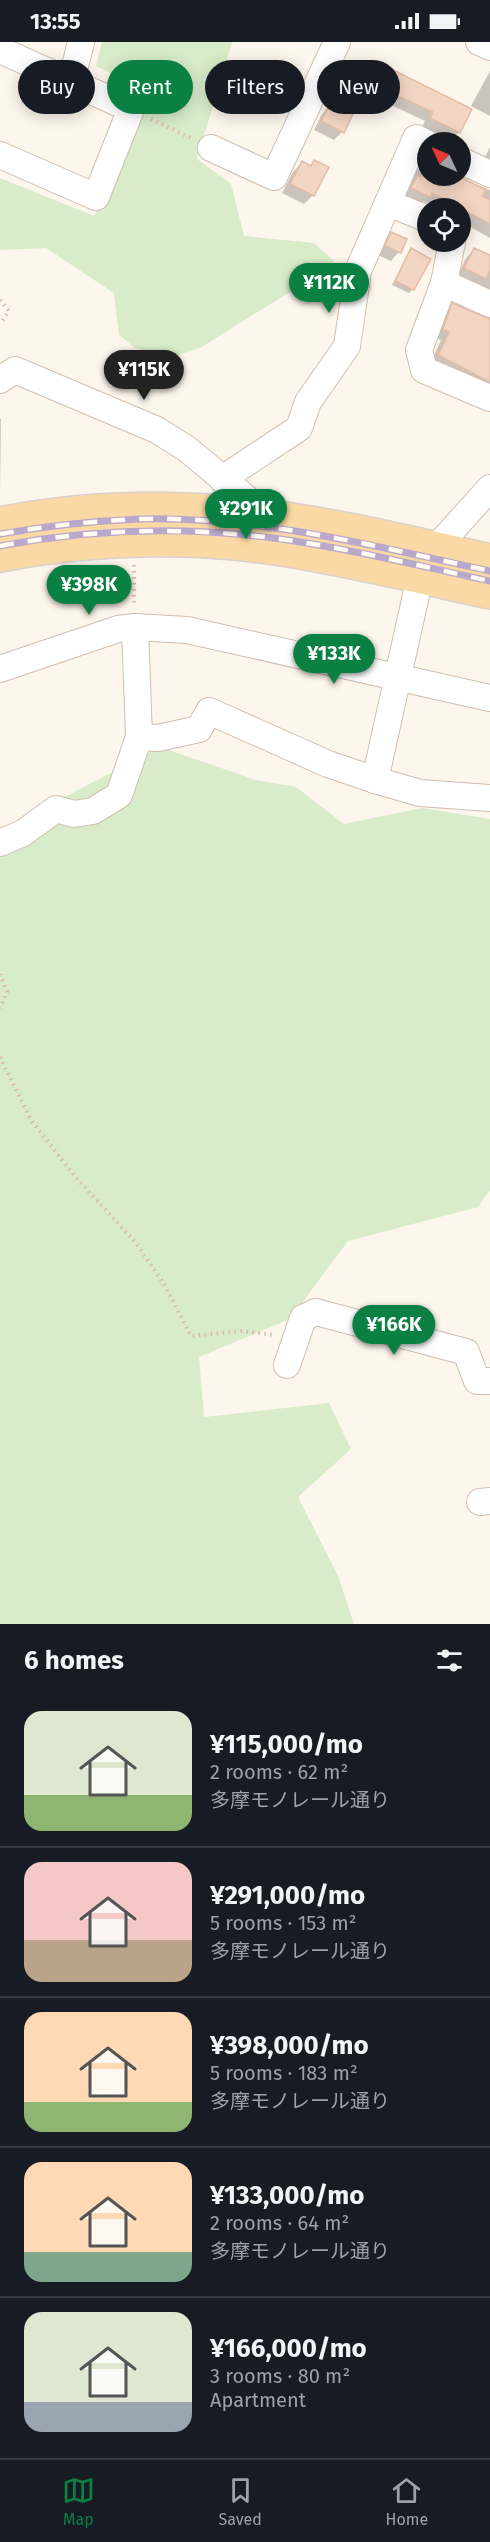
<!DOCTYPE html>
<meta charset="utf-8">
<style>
body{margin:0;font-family:"Fira Sans","Noto Sans JP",sans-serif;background:#242831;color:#f1f3f6;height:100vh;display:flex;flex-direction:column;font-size:22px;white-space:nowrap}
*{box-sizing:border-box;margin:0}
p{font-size:20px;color:#9ea1a6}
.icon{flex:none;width:33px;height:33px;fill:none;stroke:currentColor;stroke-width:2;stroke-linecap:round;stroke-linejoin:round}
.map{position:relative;height:1582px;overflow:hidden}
.drawer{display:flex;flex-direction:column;background:#171b24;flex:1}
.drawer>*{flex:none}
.banner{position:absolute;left:18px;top:18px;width:454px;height:54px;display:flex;gap:12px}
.needle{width:39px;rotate:314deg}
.fabs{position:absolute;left:417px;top:90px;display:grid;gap:12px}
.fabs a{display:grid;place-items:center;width:54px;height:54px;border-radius:50%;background:#171b24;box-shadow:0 3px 15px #0003;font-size:30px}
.price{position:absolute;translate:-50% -51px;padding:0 14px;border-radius:21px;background:#0b8043;color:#fff;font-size:20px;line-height:39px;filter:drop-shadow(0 2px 3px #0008)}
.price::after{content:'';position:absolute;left:50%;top:36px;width:18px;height:14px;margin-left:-9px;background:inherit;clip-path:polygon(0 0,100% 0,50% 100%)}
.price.selected{background:#222;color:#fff}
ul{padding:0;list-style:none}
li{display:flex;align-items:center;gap:18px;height:150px;padding:0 24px}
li+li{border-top:2px solid #363941}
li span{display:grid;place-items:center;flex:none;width:168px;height:120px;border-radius:18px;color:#555}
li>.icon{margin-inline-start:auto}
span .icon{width:72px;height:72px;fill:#fffc;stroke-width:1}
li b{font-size:26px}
h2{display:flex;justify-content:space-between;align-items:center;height:72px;padding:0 24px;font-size:26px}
.chip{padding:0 21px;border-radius:27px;background:#171b24;box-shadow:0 3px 15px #0003;font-size:21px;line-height:54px}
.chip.selected{background:#0b8043;color:#fff}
.status{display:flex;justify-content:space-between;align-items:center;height:42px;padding:0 30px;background:#171b24;direction:ltr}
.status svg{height:16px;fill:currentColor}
.menu{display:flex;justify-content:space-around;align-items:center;height:84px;border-top:2px solid #363941;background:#171b24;font-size:16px;color:#9ea1a6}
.menu a{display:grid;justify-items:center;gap:3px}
.menu .selected{color:#0b8043}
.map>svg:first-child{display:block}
.green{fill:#d8ecc9}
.shadow{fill:#0003}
.building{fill:#f3d5c3;stroke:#e6bba3;stroke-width:1.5}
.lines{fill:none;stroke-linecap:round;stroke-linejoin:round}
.minor-casing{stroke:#d1beb0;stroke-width:28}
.major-casing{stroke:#dad1cd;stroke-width:36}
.path{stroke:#d9b8a5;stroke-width:4;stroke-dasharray:1.5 4.5;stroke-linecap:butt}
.minor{stroke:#fff;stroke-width:26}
.major{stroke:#fbd9a5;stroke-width:33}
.rail-casing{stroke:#b9a8c9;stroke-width:7}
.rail{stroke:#fffaf3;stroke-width:4.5;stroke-dasharray:14;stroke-linecap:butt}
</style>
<div class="status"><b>13:55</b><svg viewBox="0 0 49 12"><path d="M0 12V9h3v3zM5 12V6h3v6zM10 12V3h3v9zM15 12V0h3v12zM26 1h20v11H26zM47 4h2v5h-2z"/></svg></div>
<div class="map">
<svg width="490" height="1582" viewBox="0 0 490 1582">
<rect width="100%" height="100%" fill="#fdf6ec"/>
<g class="green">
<polygon points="102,0 232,0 197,117 231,142 244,194 314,201 334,219 318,238 293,248 200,306 170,316 135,306 119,293 114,251 46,206 0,208 0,136 94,174 150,51 96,24"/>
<polygon points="160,705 256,738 296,745 344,782 422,766 490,777 490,1148 478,1165 348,1199 290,1277 199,1315 204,1375 329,1361 351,1407 298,1455 339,1536 354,1582 0,1582 0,808 40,768"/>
</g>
<g class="shadow">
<polygon points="389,28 459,90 450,99 422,85 425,79 372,54 381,36"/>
<polygon points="490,29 490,74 471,64"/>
<polygon points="331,63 342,90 334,98 314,88 322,72"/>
<polygon points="490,105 490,129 481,123"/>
<polygon points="314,120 313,153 304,162 282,151 293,130 302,121 309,125"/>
<polygon points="423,122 428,124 428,134 451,136 455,134 490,148 490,196 460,179 460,166 437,166 423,159 420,162 404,154 415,131"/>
<polygon points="392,192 405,197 399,210 391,219 378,213 383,200"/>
<polygon points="411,208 413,247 409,251 392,243"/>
<polygon points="474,208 490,215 490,252 457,235 466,216"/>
<polygon points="453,263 490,277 490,353 430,322 441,298 435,296 444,272"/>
<polygon points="0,377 1,377 0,453"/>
</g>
<g class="building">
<polygon points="389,26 472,67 460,91 430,76 433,70 380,46"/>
<polygon points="330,61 353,72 344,91 321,79"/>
<polygon points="314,118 329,125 314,154 290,142 302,119 311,124"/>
<polygon points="417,134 458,134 486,148 482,154 490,158 490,182 432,151 430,155 411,146"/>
<polygon points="391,190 407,197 401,211 385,204"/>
<polygon points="411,206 431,217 414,248 395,239"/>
<polygon points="474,206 490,213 490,228 486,237 464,226"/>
<polygon points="452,261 490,277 490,340 438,313 449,290 443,287"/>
</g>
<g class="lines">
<g class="minor-casing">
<g id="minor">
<polyline points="479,0 490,5"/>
<polyline points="0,8 131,67 96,155 0,113"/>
<polyline points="71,40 81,0"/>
<polyline points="211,106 274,135 337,0"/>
<polyline points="460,118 490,132"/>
<polyline points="388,161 428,177"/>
<polyline points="452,200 444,241 419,308 424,328 490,356"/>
<polyline points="444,241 490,262"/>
<polyline points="0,338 15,328 157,388 187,407 246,456 261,474"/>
<polyline points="222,437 299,386 308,360 347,304 358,229 416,96 428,102"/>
<polyline points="135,585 139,695 158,696 199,687 209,669 328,722 375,738 420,751 490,756"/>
<polyline points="0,627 118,587 135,585 187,588 490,656"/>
<polyline points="375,738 420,535 435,507 490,446"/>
<polyline points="0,801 23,791 56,767 74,772 93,769 119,753 139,695"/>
<polyline points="287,1323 303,1276 316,1270 466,1310 477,1339 490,1339"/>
<polyline points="480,1460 490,1459"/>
</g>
</g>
<g class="major-casing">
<g id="major">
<path d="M0,482c76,-15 154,-18 231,-11 87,7 174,29 259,48"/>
<path d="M0,513c95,-18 199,-21 294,-4 66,11 131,27 196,41"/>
</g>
</g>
<g class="path">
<polyline points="151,77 193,97"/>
<polyline points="0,258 9,269 0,282"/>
<polyline points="134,523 134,563"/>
<polyline points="0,932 7,950 0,966"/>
<polyline points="0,1015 31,1078 78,1138 136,1201 164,1242 191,1294 242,1289 275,1293"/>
</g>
<use href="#minor" class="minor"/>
<use href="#major" class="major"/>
<g class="rail-casing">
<g id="rail">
<path d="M0,492c46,-8 93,-13 140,-15 118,-3 235,27 350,52"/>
<path d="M0,504c97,-18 197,-20 294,-5 66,10 131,26 196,40"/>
</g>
</g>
<use href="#rail" class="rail"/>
</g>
</svg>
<div class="fabs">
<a><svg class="needle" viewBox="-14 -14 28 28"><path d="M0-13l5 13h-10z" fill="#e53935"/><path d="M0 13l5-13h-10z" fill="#9ea1a6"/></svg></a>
<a><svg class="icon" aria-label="locate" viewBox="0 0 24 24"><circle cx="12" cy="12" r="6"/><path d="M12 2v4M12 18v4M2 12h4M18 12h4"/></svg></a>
</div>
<b class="price" style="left:329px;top:272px">¥112K</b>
<b class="price selected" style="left:144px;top:359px">¥115K</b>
<b class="price" style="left:246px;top:498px">¥291K</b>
<b class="price" style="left:89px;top:574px">¥398K</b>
<b class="price" style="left:334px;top:643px">¥133K</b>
<b class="price" style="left:394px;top:1314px">¥166K</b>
<div class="banner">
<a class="chip">Buy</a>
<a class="chip selected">Rent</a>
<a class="chip">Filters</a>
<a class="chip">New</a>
</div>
</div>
<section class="drawer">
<h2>6 homes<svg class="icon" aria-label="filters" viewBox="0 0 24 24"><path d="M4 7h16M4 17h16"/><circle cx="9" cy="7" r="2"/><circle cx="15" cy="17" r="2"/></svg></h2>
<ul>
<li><span style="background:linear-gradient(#dfe7d0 70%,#8fb573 0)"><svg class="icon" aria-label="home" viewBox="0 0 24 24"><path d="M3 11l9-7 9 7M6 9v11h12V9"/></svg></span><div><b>¥115,000/mo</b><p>2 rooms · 62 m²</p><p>多摩モノレール通り</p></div></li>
<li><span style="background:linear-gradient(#f6c9c9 65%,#b9a48a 0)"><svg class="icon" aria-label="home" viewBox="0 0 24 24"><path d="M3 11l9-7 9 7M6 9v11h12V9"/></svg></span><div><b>¥291,000/mo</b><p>5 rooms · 153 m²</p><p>多摩モノレール通り</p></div></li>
<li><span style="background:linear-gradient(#ffd9b3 75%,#8fb573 0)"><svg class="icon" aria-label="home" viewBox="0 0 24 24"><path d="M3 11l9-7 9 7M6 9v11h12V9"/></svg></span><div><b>¥398,000/mo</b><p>5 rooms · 183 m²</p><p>多摩モノレール通り</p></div></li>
<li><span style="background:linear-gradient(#ffd9b3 75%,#7fa58c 0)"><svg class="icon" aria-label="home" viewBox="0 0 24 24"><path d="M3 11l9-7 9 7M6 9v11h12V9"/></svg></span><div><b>¥133,000/mo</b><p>2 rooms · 64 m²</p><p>多摩モノレール通り</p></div></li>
<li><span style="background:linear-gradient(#dfe7d0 75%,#9aa5b1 0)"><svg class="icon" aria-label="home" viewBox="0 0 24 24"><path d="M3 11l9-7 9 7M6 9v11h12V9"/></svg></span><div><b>¥166,000/mo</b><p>3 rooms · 80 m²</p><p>Apartment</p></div></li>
</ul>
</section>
<nav class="menu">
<a class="selected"><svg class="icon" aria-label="map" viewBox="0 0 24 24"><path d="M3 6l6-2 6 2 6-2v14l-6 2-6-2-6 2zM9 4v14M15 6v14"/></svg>Map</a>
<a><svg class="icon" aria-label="saved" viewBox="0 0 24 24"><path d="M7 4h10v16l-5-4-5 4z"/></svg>Saved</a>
<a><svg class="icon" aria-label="home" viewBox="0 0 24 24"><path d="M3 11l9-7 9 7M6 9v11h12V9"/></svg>Home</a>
</nav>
